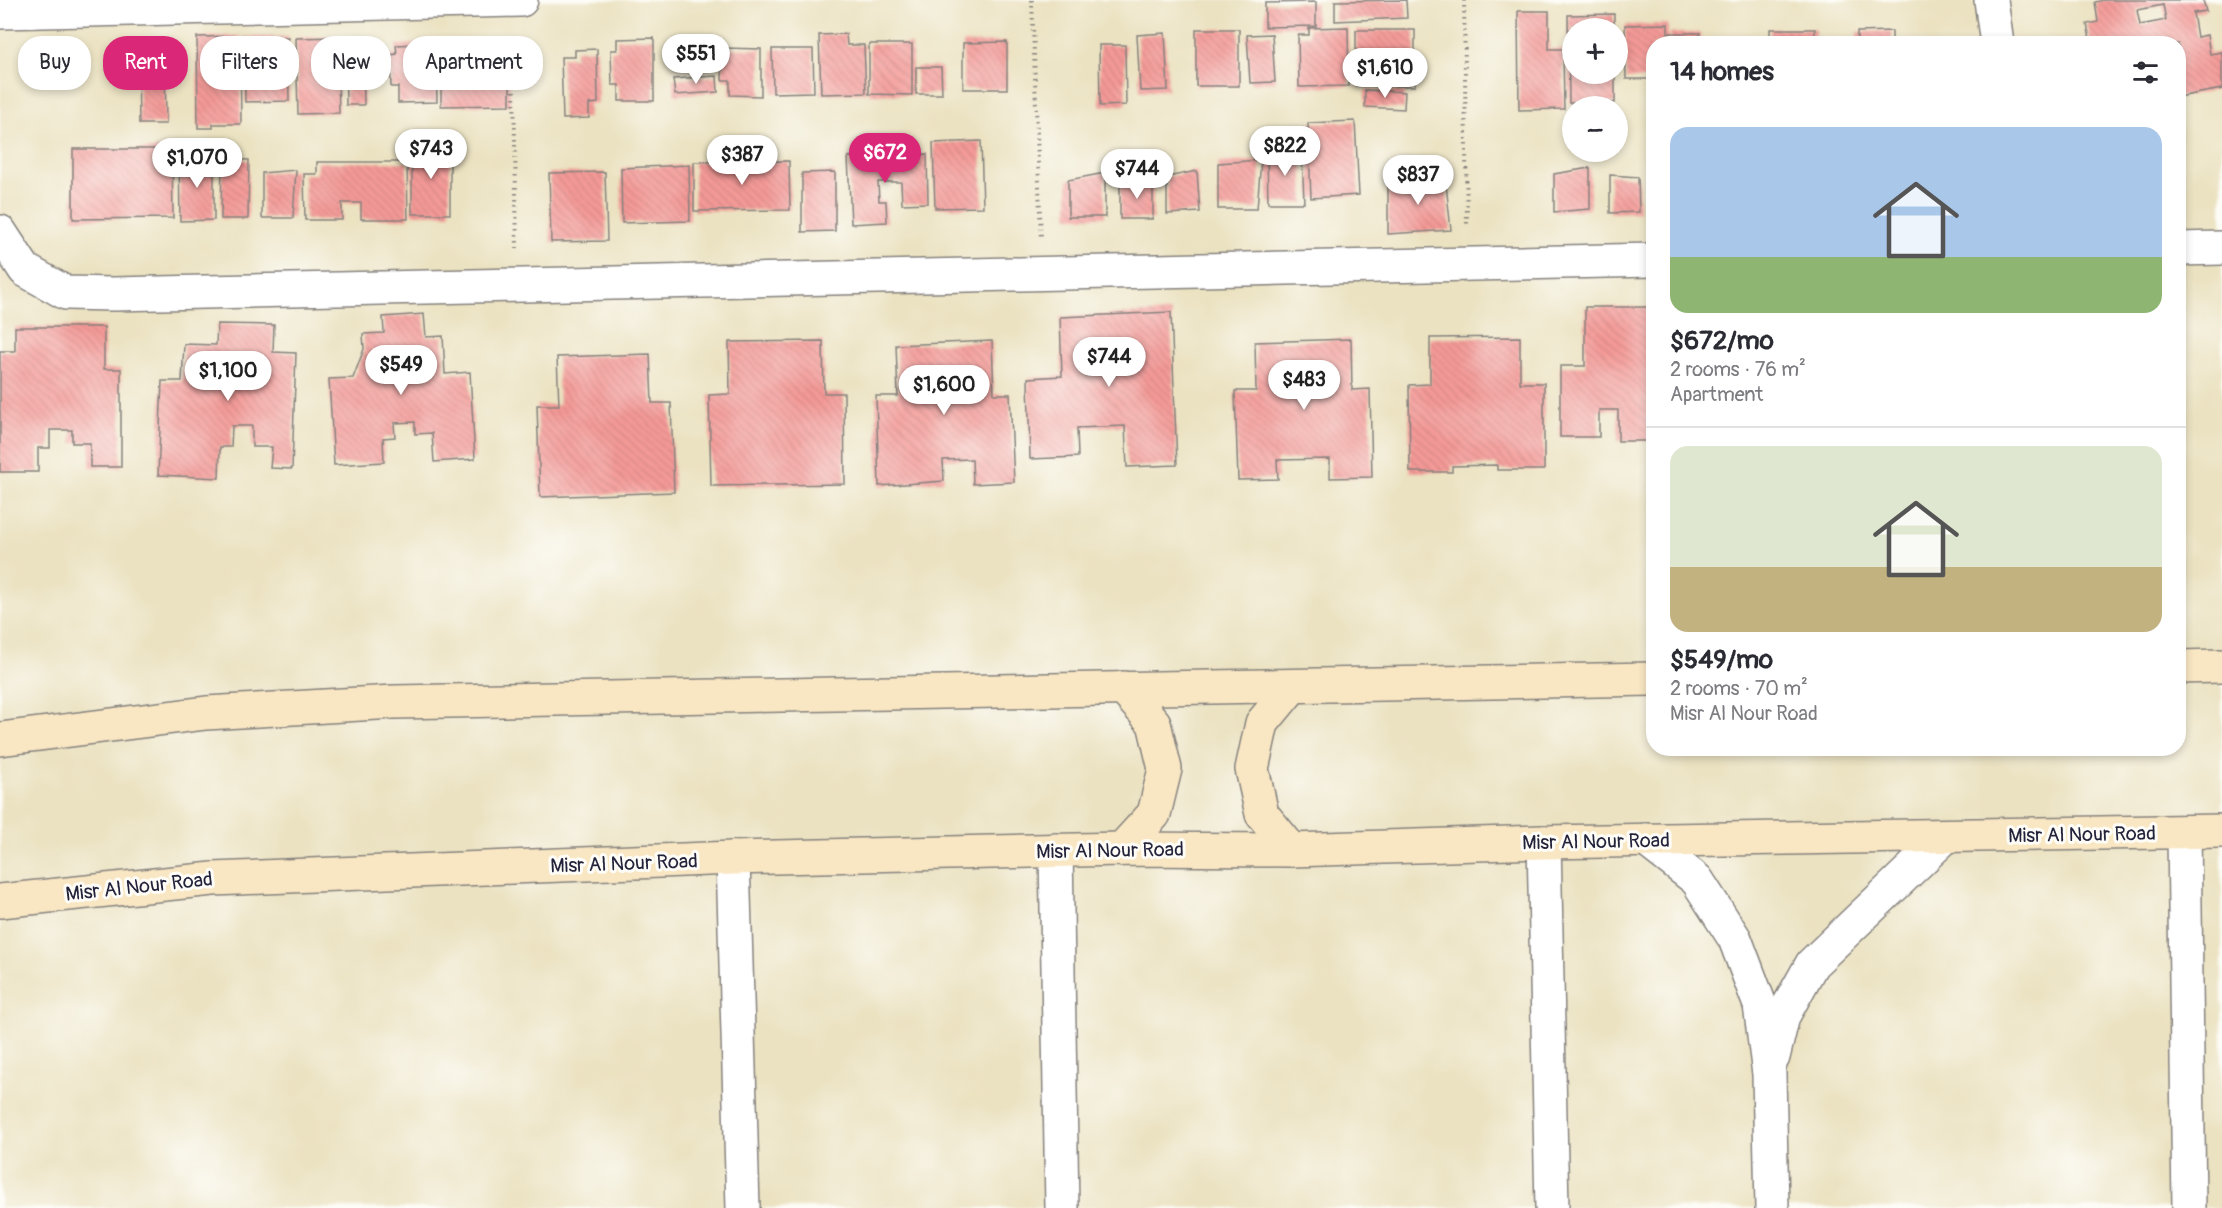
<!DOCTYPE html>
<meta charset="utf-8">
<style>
body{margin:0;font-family:Pangolin,sans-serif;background:#f7f7f7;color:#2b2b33;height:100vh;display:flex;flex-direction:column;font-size:22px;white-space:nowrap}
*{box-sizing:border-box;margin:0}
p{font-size:20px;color:#7c7c81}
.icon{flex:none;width:33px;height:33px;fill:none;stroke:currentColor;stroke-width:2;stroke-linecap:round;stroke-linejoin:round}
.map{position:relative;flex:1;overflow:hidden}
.drawer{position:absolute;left:1646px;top:36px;width:540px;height:720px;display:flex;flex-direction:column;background:#fff;border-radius:24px;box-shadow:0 3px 9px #0003}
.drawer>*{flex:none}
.top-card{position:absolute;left:18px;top:36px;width:570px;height:54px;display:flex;gap:12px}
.tools{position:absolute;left:1562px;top:18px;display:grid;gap:12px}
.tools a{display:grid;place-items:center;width:66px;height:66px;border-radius:50%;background:#fff;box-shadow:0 3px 9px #0003;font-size:30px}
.price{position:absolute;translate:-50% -51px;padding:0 14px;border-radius:21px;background:#fff;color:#222;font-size:20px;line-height:39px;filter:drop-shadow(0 2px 3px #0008)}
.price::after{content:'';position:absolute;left:50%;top:36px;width:18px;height:14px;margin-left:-9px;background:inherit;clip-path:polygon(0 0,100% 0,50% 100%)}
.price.active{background:#db2777;color:#fff}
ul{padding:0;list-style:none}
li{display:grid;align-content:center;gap:12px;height:318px;padding:0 24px}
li+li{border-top:2px solid #e1e1e2}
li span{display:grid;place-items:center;height:186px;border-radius:18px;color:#555}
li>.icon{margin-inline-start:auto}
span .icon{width:108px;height:108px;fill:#fffc;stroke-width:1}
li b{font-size:26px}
h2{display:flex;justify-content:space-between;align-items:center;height:72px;padding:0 24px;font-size:26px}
.chip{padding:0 21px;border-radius:24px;background:#fff;box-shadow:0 3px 9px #0003;font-size:21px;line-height:54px}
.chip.active{background:#db2777;color:#fff}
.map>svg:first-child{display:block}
.building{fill:url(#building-back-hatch);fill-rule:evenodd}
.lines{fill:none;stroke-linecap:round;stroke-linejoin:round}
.street-casing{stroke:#86827e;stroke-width:36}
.secondary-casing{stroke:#86827e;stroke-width:36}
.path{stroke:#86827e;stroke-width:4;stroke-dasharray:1.5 4.5;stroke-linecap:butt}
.street{stroke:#fff;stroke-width:33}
.secondary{stroke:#f9e7c3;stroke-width:33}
.labels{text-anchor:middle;stroke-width:6;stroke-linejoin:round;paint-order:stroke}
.street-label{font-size:20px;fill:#22223b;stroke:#fdfcf7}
</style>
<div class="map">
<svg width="2222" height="1208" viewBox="0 0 2222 1208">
<defs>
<pattern id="building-back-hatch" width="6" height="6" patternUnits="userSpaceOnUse" patternTransform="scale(1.5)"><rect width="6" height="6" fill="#f49a97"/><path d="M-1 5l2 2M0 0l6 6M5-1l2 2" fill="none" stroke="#d18483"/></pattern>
</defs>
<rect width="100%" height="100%" fill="#fdfcf7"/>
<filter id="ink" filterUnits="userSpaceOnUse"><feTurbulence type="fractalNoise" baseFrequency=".0167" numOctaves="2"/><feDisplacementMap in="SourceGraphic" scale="12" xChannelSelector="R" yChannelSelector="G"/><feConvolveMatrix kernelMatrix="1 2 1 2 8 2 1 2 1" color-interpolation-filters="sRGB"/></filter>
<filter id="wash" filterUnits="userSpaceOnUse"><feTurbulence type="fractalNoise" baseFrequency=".008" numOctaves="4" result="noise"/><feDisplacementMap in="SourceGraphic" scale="24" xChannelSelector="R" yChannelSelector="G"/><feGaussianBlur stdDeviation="1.35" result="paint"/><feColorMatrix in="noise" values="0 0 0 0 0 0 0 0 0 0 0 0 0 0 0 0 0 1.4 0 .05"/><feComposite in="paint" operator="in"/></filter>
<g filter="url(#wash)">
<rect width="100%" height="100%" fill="#ebe2c1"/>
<g id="blocks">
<g class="building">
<polygon points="1406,0 1407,18 1335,21 1335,1"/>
<path d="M2104,0h99l3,11 -13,2 4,24 10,-2 3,19 12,-2v37l-44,8v-53h-87l-4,-20 11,-2 -3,-20zM2163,5l3,15 -26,5 -3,-15z"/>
<polygon points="1316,2 1316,26 1265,27 1265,3"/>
<polygon points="1518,11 1549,11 1549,49 1563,49 1564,109 1519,110"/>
<polygon points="1614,14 1614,28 1572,28 1572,74 1615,74 1615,103 1569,103 1568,15"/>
<polygon points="1668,24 1668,44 1653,44 1653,79 1626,79 1625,25"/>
<polygon points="1348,27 1349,86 1299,87 1298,35 1309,35 1309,28"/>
<rect x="1196" y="29" width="43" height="57"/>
<rect x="1770" y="29" width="45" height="15"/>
<rect x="1356" y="30" width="59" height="56"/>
<polygon points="1892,31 1892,44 1857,44 1857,32"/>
<polygon points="1165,33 1168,90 1140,91 1137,35"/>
<rect x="1670" y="33" width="30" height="11"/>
<polygon points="846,34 847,45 864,45 866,93 821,94 819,35"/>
<polygon points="1272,34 1275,82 1250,83 1247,35"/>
<path d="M240,36l1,88h-28v4h-15l-1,-91zM227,48l1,19 -16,1v-19z"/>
<polygon points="244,37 288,37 289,101 245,102"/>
<polygon points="337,37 339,113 298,114 296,38"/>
<polygon points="654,38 654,101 619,101 619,85 612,85 611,50 617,50 617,39"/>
<polygon points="1007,42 1007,89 963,89 963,43"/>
<polygon points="419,44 419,57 436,57 437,102 398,103 398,87 391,87 390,55 397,54 396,45"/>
<polygon points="869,44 912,44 912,95 869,94"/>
<polygon points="1099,45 1125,45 1126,105 1100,106"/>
<polygon points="450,47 500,47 500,59 510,59 510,105 441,106 441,59 450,59"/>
<polygon points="723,48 761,49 761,96 730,95 730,80 722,80"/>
<polygon points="345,49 363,49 364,105 346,105"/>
<polygon points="597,49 598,103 589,104 589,118 563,119 561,57 575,57 575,50"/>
<polygon points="772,49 813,49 814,92 773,93"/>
<polygon points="151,57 165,57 166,124 139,124 138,65 151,65"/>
<polygon points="916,67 941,67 942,94 916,94"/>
<polygon points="717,76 718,92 675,95 673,79"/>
<polygon points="1365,90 1405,92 1404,109 1365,107"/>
<polygon points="1355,121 1359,195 1311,198 1308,123"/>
<polygon points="981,141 983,207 935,208 933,143"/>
<rect x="412" y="145" width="38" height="69"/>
<polygon points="73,149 172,149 173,218 73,219"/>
<polygon points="1267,151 1302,151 1304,203 1268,203"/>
<polygon points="927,154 928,203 902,204 901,182 878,182 879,201 886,201 887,222 851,224 848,157"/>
<polygon points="179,157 214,157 214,220 180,221"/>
<polygon points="222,159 249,160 248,219 221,219"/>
<polygon points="1261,160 1257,209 1218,209 1218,163"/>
<polygon points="789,161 790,210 694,211 694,162"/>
<polygon points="317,162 407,162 408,219 361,219 361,203 342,203 342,220 305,220 304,174 317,174"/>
<polygon points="689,165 690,221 622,223 621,168"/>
<polygon points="1590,168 1590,209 1554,212 1554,174"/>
<polygon points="296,170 293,218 262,218 262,173"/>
<polygon points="1197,171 1200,212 1167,214 1167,177"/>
<polygon points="605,172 607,241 551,242 549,173"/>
<polygon points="835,172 835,231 802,232 802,173"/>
<polygon points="1650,172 1653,172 1653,214 1651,214"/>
<polygon points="1105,173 1105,217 1068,217 1068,180"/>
<polygon points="1445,175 1451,230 1388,234 1388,182"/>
<polygon points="1610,175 1638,177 1639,212 1610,213"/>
<polygon points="1153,180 1153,219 1120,219 1120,182"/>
<polygon points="1585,307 1653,307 1653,441 1618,441 1618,410 1599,410 1599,437 1560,437 1560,366 1585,366"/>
<polygon points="1171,312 1177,465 1127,467 1125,426 1077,428 1078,457 1030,459 1028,378 1062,376 1060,317"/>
<polygon points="424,314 426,337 443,336 445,374 470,372 475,459 434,462 432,433 415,434 415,422 394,423 395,437 383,438 384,462 334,465 329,379 353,378 364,349 363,334 384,333 383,317"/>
<polygon points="217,324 274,325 273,352 296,353 292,469 270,468 272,447 252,447 252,426 232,426 231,447 220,447 219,478 158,475 162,381 182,381 184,344 216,345"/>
<polygon points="15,327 104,327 104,369 121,369 121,467 90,467 90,443 72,443 72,430 50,430 50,448 38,448 38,472 0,472 0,351 15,351"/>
<polygon points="1520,337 1520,383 1544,383 1544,470 1497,470 1497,465 1452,466 1452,472 1410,472 1409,385 1430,384 1430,338"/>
<polygon points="1351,339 1352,390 1370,389 1372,477 1330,478 1330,459 1277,460 1278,479 1238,480 1235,391 1256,391 1255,342"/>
<polygon points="823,341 824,393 844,393 845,484 711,486 709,395 730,394 729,342"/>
<polygon points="992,341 994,394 1010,394 1014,482 973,484 972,459 943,460 944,481 879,486 876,396 898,396 896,345"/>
<polygon points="650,354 652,403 671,403 674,492 540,497 537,405 559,405 557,357"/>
</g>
</g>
</g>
<g filter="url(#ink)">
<use href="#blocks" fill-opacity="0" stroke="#86827e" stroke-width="1.5"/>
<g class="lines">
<g class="street-casing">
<g id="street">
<polyline points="1991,0 1997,44"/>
<polyline points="0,12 521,0"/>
<polyline points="0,232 25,270 66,293 113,294 1653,260"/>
<polyline points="2178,249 2222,248"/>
<polyline points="2184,832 2189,1208"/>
<polyline points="1646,840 1697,880 1735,939 1760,1005 1769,1074 1772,1208"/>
<polyline points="1544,842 1552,1208"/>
<polyline points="1056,850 1062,1208"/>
<polyline points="733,858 743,1208"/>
<polyline points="1773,1057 1783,1016 1812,964 1946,836"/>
</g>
</g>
<g class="secondary-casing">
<g id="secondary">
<polyline points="2178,667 2222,666"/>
<polyline points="1291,688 1262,723 1252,769 1262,814 1292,850"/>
<polyline points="0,739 206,713 394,702 1653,679"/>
<polyline points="1122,849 1154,814 1165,769 1154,723 1123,688"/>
<polyline points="0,901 213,879 733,858 1122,849 1292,850 1544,842 2222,831"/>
</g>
</g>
<g class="path">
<polyline points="1032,0 1041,239"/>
<polyline points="1464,0 1467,227"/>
<polyline points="513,37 517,248"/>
</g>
<use href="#street" class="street"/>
<use href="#secondary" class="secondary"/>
</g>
</g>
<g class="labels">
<g class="street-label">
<text transform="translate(2082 834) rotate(-1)" y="7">Misr Al Nour Road</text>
<text transform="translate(1596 841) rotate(-1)" y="7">Misr Al Nour Road</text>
<text transform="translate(1110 850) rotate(-1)" y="7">Misr Al Nour Road</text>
<text transform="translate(624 863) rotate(-2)" y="7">Misr Al Nour Road</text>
<text transform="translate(139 886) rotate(-6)" y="7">Misr Al Nour Road</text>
</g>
</g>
</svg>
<div class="tools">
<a>+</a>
<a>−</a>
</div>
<b class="price" style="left:696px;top:85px">$551</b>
<b class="price" style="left:1385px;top:99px">$1,610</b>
<b class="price" style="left:1285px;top:177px">$822</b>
<b class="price" style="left:431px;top:180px">$743</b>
<b class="price active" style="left:885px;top:184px">$672</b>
<b class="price" style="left:742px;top:186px">$387</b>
<b class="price" style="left:197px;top:189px">$1,070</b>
<b class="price" style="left:1137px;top:200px">$744</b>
<b class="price" style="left:1418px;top:206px">$837</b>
<b class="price" style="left:1109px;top:388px">$744</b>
<b class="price" style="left:401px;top:396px">$549</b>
<b class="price" style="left:228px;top:402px">$1,100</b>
<b class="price" style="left:1304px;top:411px">$483</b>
<b class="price" style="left:944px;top:416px">$1,600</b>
<div class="top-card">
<a class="chip">Buy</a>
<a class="chip active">Rent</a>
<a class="chip">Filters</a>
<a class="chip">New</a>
<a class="chip">Apartment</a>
</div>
<section class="drawer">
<h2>14 homes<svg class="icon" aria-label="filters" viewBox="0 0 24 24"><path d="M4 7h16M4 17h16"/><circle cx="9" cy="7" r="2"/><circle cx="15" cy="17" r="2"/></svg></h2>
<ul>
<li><span style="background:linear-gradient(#a9c7e8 70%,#8fb573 0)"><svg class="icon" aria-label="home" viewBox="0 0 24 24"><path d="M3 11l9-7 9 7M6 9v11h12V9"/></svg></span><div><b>$672/mo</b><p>2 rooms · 76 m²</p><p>Apartment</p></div></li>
<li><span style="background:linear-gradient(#dfe7d0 65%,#c2b280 0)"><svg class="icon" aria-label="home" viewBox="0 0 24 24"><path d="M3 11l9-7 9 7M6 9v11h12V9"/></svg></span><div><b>$549/mo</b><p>2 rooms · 70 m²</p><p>Misr Al Nour Road</p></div></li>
</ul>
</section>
</div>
